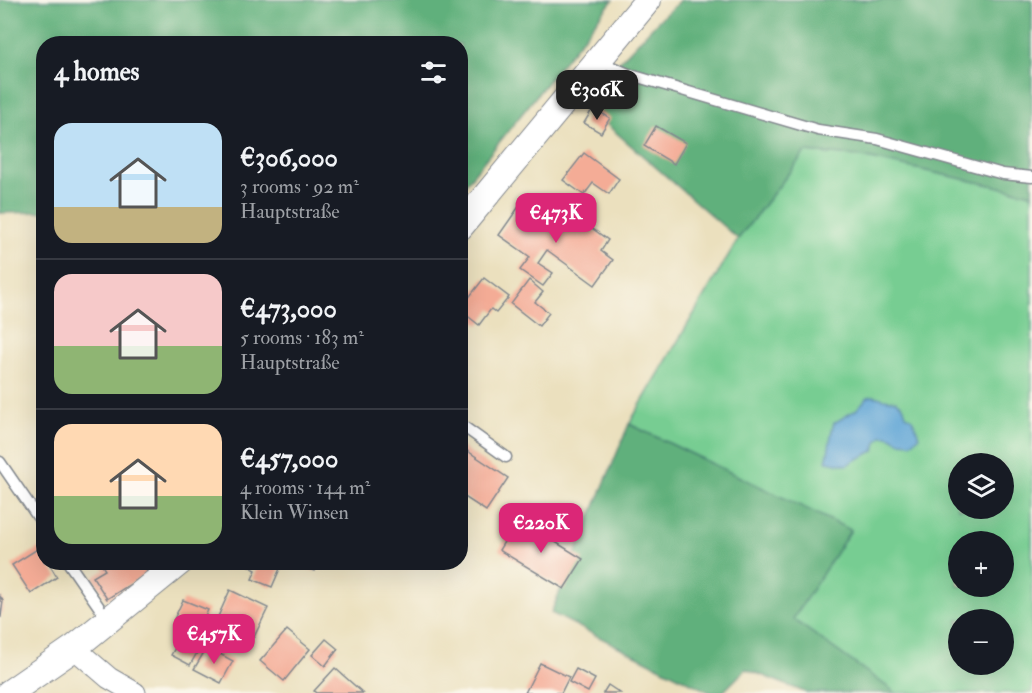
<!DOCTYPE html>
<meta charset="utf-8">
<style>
body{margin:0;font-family:"IM FELL Double Pica",serif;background:#20242c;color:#f1f3f6;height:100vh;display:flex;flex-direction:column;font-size:22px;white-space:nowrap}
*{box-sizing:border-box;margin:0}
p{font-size:20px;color:#9ea1a6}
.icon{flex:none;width:33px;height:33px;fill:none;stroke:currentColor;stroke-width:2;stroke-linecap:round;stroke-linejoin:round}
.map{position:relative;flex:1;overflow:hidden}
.sheet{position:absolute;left:36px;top:36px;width:432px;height:534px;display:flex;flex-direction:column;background:#171b24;border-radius:24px;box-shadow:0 6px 24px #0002}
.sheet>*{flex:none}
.fabs{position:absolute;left:948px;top:453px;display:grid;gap:12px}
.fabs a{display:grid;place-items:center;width:66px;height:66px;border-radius:50%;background:#171b24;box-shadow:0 6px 24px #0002;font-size:30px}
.price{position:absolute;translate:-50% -51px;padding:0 14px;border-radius:12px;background:#db2777;color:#fff;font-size:20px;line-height:39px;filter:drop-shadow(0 2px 3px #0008)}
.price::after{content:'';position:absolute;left:50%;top:36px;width:18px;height:14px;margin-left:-9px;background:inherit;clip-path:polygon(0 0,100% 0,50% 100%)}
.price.current{background:#222;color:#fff}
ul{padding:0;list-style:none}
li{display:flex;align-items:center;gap:18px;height:150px;padding:0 18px}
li+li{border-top:2px solid #363941}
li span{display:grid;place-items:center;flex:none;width:168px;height:120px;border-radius:18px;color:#555}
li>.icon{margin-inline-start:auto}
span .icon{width:72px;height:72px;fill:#fffc;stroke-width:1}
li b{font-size:26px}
h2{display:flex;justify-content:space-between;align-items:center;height:72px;padding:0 18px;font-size:26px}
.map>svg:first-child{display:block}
.green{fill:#77cd92;stroke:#497e78;stroke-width:1.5;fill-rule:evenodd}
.forest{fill:#61b07c;stroke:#3e706d;stroke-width:1.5}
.water{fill:#60a6d6;stroke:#3e6a9a;stroke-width:1.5}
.building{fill:#f4ac96}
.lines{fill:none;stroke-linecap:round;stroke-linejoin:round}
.service-casing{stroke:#83888e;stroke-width:13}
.minor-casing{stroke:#83888e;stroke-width:23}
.tertiary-casing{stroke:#83888e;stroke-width:28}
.service{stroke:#fff;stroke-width:10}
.minor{stroke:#fff;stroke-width:21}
.tertiary{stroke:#fff;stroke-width:26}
</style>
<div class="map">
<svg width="1032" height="693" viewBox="0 0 1032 693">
<rect width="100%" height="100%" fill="#fbf7ec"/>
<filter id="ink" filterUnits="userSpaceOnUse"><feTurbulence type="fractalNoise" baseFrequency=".0167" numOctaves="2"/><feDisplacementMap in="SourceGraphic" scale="12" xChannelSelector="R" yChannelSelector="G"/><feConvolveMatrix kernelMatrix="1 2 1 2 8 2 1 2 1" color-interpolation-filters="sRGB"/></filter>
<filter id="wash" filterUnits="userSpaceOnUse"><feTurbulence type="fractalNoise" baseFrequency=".008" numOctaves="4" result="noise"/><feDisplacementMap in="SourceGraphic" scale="24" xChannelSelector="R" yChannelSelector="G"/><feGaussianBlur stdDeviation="1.35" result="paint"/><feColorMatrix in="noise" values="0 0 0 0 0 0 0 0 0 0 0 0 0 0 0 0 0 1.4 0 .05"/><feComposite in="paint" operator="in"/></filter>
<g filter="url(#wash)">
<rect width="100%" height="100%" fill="#ebe0be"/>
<path class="green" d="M805,152l53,4 174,38v499h-136l-104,-74 58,-89 -221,-106 109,-185zM958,464h46v44h-46zM958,542h46v44h-46zM958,620h46v44h-46z"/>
<g class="forest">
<polygon points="0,0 613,0 461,190 460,44 44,44 43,212 0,213"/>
<polygon points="681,0 1032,0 1032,194 858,156 805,152 738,239 581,102 658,21"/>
<polygon points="629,424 851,530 793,619 896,693 807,693 746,669 722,693 711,693 551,613"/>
</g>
<path class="water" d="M874,396l10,3 12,2 7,5 3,9 6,4 4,8 3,10 -8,6 -11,-1 -11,-6h-7l-5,6 -2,8c-10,6 -19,9 -28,15l-21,-4c4,-13 4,-26 8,-38l22,-13 12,-13z"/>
<g id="blocks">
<g class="building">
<polygon points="593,108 610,118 601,133 584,123"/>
<polygon points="656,126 686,143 674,164 644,146"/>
<polygon points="584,153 619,179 609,194 593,183 584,195 563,180"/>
<polygon points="525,198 565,226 568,221 577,228 582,221 608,240 601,251 613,260 595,285 547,250 538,263 553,273 543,286 520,270 530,257 499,235"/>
<polygon points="484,278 509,297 496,313 491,309 479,325 460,310 460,309"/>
<polygon points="529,280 543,292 535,302 549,313 539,326 511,304"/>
<polygon points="460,446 508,478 486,511 460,494"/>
<polygon points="518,519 583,559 564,589 499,550"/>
<polygon points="39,548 44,556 44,562 48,562 57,577 31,594 12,565"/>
<polygon points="100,562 141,562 148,573 107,599 93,577 105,570"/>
<polygon points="248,562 282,564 272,587 252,579 256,570 247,565"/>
<polygon points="293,562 317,562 314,571"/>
<polygon points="230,590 268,608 254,637 217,619"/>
<polygon points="0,596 3,601 1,617 0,616"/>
<polygon points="183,600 208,610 199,630 174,619"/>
<polygon points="287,630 310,649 284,681 260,661"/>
<polygon points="183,634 202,644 190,665 171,655"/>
<polygon points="326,639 338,649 325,666 312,655"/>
<polygon points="207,647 233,661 221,683 194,669"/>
<polygon points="540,663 569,677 561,693 525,693"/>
<polygon points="335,668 363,693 316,693 314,691"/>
<polygon points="576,669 595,679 588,692 569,682"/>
<polygon points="608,685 620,693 603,693"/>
</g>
</g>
</g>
<g filter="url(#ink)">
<use href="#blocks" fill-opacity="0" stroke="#83888e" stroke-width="1.5"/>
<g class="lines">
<g class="service-casing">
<g id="service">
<polyline points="598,61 631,75 818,130 877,139 1003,174 1032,177"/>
<polyline points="460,424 506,457"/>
<polyline points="0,462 44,526"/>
<polyline points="68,562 108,620"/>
</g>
</g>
<g class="minor-casing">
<polyline id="minor" points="74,648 109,678 135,693"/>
</g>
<g class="tertiary-casing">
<g id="tertiary">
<polyline points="460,227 648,0"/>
<polyline points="9,693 74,648 180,562"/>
</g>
</g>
<use href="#service" class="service"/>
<use href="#minor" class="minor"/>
<use href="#tertiary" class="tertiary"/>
</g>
</g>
</svg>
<div class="fabs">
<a><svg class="icon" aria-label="layers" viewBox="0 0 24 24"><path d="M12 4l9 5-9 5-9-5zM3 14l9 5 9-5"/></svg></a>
<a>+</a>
<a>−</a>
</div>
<b class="price current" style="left:597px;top:121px">€306K</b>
<b class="price" style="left:556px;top:244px">€473K</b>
<b class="price" style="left:541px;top:554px">€220K</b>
<b class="price" style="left:214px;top:665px">€457K</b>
<section class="sheet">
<h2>4 homes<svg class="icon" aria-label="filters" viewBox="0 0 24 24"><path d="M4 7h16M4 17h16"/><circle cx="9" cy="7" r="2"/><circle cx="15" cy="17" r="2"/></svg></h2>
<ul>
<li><span style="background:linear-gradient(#bfe0f5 70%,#c2b280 0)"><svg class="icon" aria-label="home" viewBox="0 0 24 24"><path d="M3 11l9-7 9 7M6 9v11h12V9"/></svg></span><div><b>€306,000</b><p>3 rooms · 92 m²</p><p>Hauptstraße</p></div></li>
<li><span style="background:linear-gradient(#f6c9c9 60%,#8fb573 0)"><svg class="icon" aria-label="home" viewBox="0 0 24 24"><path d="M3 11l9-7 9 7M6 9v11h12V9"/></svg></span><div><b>€473,000</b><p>5 rooms · 183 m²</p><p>Hauptstraße</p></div></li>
<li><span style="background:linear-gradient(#ffd9b3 60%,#8fb573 0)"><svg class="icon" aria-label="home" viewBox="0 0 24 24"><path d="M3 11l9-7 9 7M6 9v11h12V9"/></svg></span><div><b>€457,000</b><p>4 rooms · 144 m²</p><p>Klein Winsen</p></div></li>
</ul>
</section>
</div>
